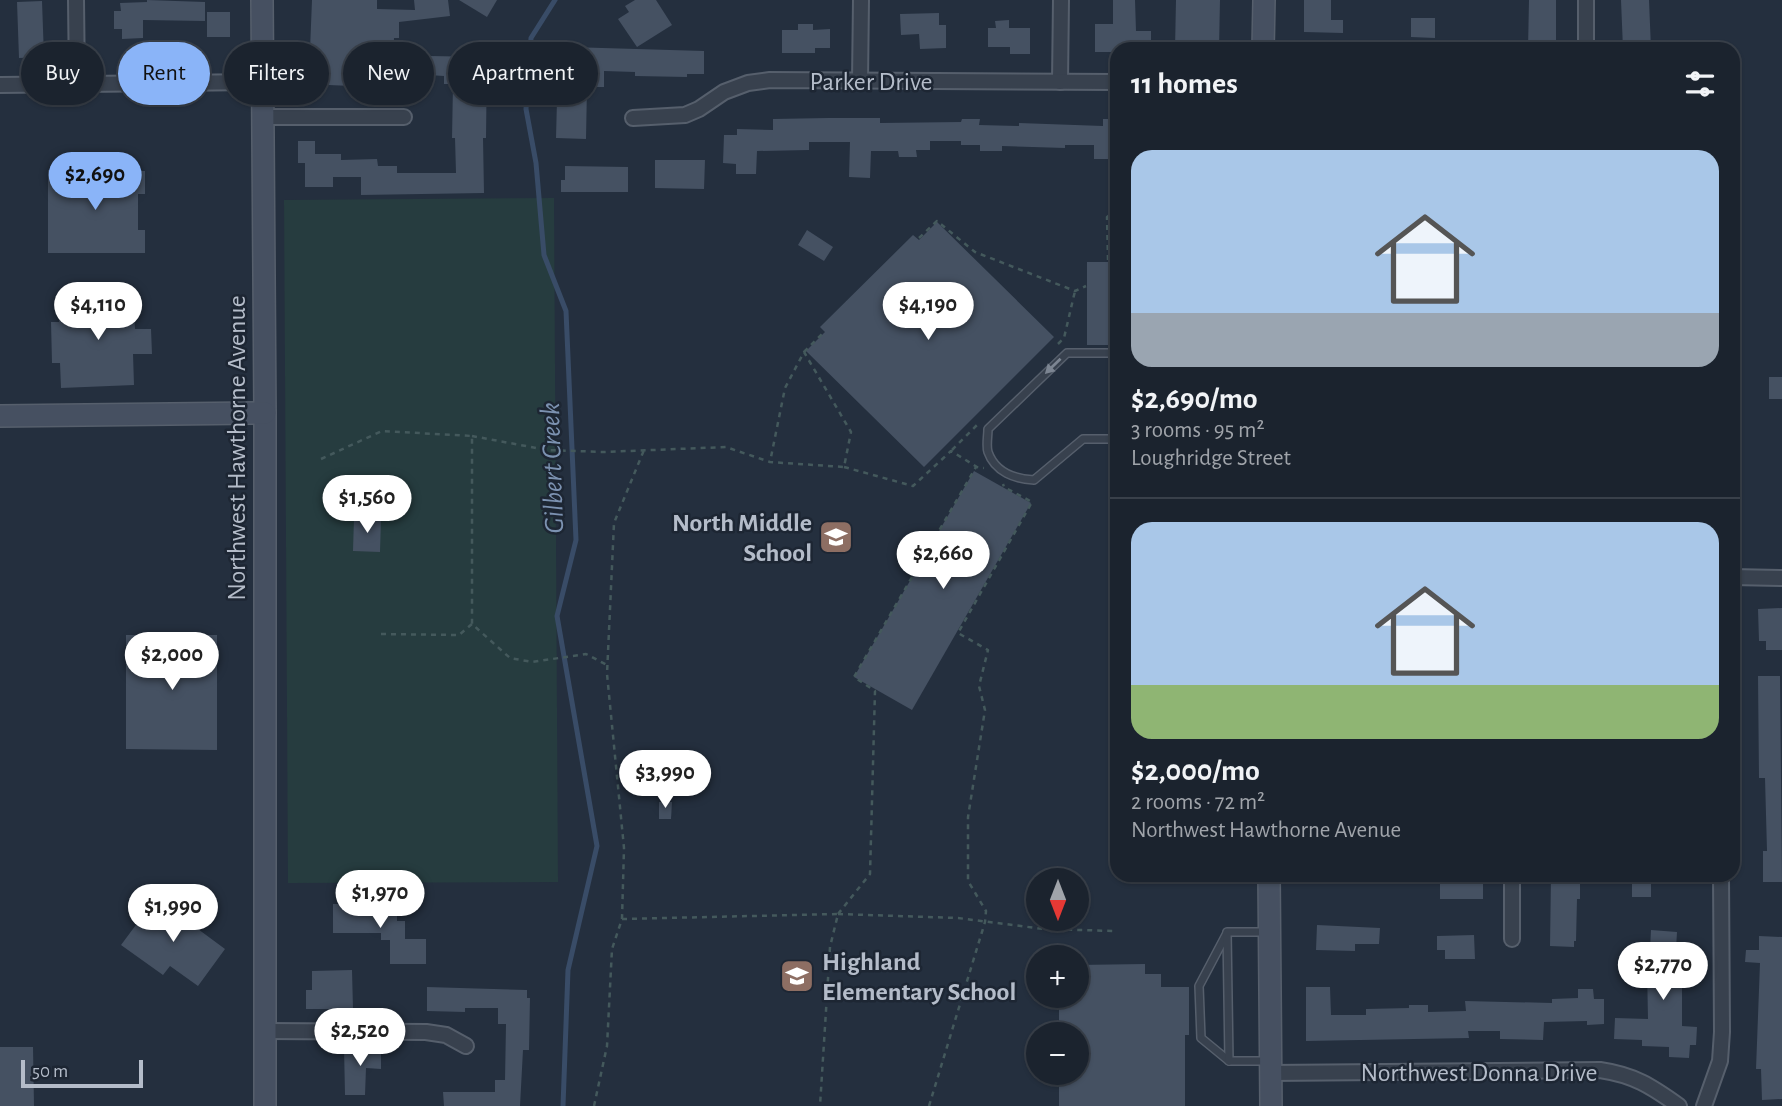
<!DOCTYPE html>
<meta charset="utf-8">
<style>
body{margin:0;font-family:"Alegreya Sans",sans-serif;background:#242b36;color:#f1f3f6;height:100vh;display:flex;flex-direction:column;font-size:26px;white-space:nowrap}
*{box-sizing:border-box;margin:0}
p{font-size:23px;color:#a0a4aa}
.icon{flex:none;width:38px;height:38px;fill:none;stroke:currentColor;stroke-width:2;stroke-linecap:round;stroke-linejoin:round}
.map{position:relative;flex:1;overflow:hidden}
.drawer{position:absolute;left:1110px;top:42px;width:630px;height:840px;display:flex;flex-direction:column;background:#1b232e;border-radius:21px;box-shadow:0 2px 5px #0004,0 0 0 2px #39404a}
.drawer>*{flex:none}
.hud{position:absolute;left:21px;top:42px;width:665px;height:63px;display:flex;gap:14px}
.needle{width:46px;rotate:180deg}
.fabs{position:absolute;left:1026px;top:868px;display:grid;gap:14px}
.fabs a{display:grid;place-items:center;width:63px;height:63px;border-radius:50%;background:#1b232e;box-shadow:0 2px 5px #0004,0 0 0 2px #39404a;font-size:35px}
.scale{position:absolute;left:21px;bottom:18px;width:122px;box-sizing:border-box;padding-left:7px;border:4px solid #b4bcc9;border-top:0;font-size:19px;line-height:24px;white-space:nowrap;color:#b4bcc9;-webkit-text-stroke:5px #1d2633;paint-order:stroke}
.price{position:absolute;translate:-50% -60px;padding:0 16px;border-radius:24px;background:#fff;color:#222;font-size:23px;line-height:46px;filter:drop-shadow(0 2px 4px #0008)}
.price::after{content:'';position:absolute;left:50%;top:42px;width:21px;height:16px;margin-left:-10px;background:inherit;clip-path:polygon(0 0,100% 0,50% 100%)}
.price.on{background:#8ab4f8;color:#111}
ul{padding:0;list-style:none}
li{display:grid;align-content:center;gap:14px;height:371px;padding:0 21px}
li+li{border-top:2px solid #39404a}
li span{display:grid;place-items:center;height:217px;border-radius:21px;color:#555}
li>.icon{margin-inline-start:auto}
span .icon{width:126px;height:126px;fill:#fffc;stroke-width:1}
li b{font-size:30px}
h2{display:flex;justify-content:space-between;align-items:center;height:84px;padding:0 21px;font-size:30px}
.pill{padding:0 24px;border-radius:32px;background:#1b232e;box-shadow:0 2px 5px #0004,0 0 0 2px #39404a;font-size:24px;line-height:63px}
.pill.on{background:#8ab4f8;color:#111}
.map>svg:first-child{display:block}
.green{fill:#263c3f}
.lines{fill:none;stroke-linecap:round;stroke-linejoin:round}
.stream{stroke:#394c67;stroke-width:5}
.building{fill:#455162}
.lane-casing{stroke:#565f6c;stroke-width:10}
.street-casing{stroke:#565f6c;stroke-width:18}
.secondary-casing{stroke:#565f6c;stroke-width:24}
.path{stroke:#44595c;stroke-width:2.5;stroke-dasharray:5 5;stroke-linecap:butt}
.lane{stroke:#38414e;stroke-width:7}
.street{stroke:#38414e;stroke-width:14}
.secondary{stroke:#465061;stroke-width:21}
.oneway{fill:#7c8592}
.labels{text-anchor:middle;stroke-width:5;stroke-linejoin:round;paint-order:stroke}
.street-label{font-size:26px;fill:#b4bcc9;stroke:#1d2633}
.poi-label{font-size:26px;font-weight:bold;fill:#b4bcc9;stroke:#1d2633;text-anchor:end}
.water-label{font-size:28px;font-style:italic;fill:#7c92b1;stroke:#1d2633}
</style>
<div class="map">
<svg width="1782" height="1106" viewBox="0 0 1782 1106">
<rect width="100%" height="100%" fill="#242f3e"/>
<polygon class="green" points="554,198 558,882 288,883 284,200"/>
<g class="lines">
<polyline class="stream" points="555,0 531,38 526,109 536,163 544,255 566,311 576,540 557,616 597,846 568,970 563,1106"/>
</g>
<g class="building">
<polygon points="147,0 205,2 205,21 143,20 143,38 122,39 122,29 114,29 114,11 121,11 120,3 147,2"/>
<polygon points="312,0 377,0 377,9 415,10 414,0 448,0 450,16 399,22 399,38 394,38 393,66 376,66 375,87 305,84 306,50 310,50"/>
<polygon points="459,0 497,0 487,17"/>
<polygon points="635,0 656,0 672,25 637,47 618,19 629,12 625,6"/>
<polygon points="1113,0 1135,0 1136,31 1151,31 1151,49 1116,49 1116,52 1095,52 1095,24 1113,24"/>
<polygon points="1176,0 1220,0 1219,49 1175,49"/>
<polygon points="1304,0 1331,0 1331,20 1343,20 1343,33 1304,32"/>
<polygon points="1529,0 1556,0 1556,48 1528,49"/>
<polygon points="1621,0 1649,0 1651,49 1623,49"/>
<polygon points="42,1 44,57 19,58 17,2"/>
<rect x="207" y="12" width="23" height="25"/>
<polygon points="939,13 939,25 946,25 946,48 920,49 919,34 901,35 900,14"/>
<polygon points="1411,18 1435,18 1435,38 1411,37"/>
<polygon points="1009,20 1009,28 1030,28 1030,54 1010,54 1010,47 988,47 988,28 996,28 995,21"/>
<polygon points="798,24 813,24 813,30 830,29 830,48 815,48 815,53 782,53 782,30 798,30"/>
<polygon points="174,47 175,65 160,65 159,48"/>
<polygon points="569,47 704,51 704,74 687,74 687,77 635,76 635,72 604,71 604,87 587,87 586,139 556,138 557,100 568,100"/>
<polygon points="429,56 487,57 486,138 483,138 484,193 361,195 361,177 333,177 333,187 305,187 305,163 298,163 298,141 315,141 315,154 341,154 341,160 377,159 378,166 397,166 397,173 456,173 455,138 452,138 453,84 444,84 444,76 428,75"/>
<polygon points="828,118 880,118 880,123 961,122 962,119 980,119 979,125 1019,126 1019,123 1103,126 1103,119 1116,119 1116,159 1094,159 1094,145 1065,145 1065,148 1002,146 1002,151 980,151 980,145 961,145 961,141 930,141 930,150 916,150 917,157 899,157 898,151 871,151 870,178 849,177 850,142 809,142 809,150 757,151 756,174 736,174 736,164 723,163 724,135 737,135 737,129 773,130 773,119"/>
<polygon points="655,160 705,160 704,189 655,188"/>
<polygon points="565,166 628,167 628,192 561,192 561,180 565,180"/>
<polygon points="48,170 145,171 145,194 138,194 138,230 145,230 145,253 48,253"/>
<polygon points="937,222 1054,337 924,467 806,351 825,332 820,327 913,235 919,240"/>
<polygon points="807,230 833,247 824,261 798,245"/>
<rect x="1087" y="262" width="29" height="83"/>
<polygon points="133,296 135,329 151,329 152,354 133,354 134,385 61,388 60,363 52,363 51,322 59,322 58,299"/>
<rect x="1769" y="377" width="13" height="22"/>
<polygon points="974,471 1031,503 912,710 854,677"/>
<polygon points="354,518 381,519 380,552 353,551"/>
<polygon points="1782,608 1782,650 1766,650 1766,641 1759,641 1758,609"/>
<polygon points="126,635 217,635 217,750 126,749"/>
<polygon points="1758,676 1780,676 1782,882 1763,882 1763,851 1767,851 1765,778 1759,778"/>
<polygon points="659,802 672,802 671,819 659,819"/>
<polygon points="1440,875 1468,875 1468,880 1483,880 1483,899 1440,899"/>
<polygon points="1551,875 1580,875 1580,899 1577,899 1576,941 1574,941 1574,947 1550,946"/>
<rect x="1632" y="877" width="19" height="20"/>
<polygon points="156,898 225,949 198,986 170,966 163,975 121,945"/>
<polygon points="333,904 397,904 397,921 405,921 405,939 426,939 426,964 390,964 390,940 381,940 381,933 333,933"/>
<polygon points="1317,925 1380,928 1379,944 1355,944 1355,951 1316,950"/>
<polygon points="1651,930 1677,932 1675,967 1693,967 1693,987 1682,987 1682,1026 1697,1027 1696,1045 1690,1045 1689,1058 1669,1057 1669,1047 1642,1046 1642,1040 1614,1039 1615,1018 1648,1019 1647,968 1649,968"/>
<polygon points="1474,935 1475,959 1445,959 1445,950 1437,950 1437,936"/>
<polygon points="1759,936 1782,937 1782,1099 1762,1100 1761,1069 1756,1069 1760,963 1745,962 1746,950 1759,950"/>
<polygon points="1145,964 1145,974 1161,974 1161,987 1189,987 1189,1035 1185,1035 1185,1106 1059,1106 1059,1073 1076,1073 1076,1034 1059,1034 1059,996 1076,996 1076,965"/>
<polygon points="352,970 353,1009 306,1009 306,990 312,990 312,971"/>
<polygon points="427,987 527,990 527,998 530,998 529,1050 523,1050 520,1106 444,1106 443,1092 495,1092 495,1080 505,1080 506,1024 498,1024 498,1008 465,1008 465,1012 427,1011"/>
<polygon points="1306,987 1330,987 1331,1015 1366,1015 1366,1009 1409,1008 1409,1005 1428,1005 1428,1012 1466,1011 1465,1001 1552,1003 1552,999 1578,998 1578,989 1593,989 1594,999 1604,999 1604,1024 1587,1025 1587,1021 1544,1022 1543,1040 1500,1039 1500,1031 1468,1031 1469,1038 1306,1041"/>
<polygon points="0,1047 33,1047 34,1106 0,1106"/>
<polygon points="344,1047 381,1047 381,1069 366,1068 365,1095 345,1095"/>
</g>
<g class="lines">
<g class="lane-casing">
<g id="lane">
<path d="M1116,353h-49l-79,76c0,7 -2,17 0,23 7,20 27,27 46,28l49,-41h33"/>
<polyline points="1227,933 1199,986 1201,1038 1229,1061"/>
<polyline points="1267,1061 1229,1061 1227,932 1269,932"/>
</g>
</g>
<g class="street-casing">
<g id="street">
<polyline points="76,0 77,84"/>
<polyline points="1586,0 1586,49"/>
<polyline points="860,81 861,0"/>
<polyline points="1060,82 1061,0"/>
<polyline points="0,85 262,82"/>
<polyline points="262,117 404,117"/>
<polyline points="633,118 685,115 699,109 724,92 748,83 770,80 1116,82"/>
<polyline points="1732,577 1782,578"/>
<polyline points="1512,875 1512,939"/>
<polyline points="266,1031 426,1032 446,1035 466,1046"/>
<path d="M1270,1073l330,-3c34,5 51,16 79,36"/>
<polyline points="1704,1106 1720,1061 1722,1032 1721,875"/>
</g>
</g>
<g class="secondary-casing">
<g id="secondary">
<polyline points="262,0 265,413 265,1106"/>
<polyline points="1263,49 1264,0"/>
<polyline points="0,416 265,413"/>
<polyline points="1269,875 1271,1106"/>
</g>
</g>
<g class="path">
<polyline points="919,238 937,221 975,252 1075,291 1086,286"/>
<polyline points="1108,260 1107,217 1116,211"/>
<polyline points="1058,344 1064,338 1075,291"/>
<polyline points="804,352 823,333"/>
<polyline points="472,436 547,450 604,452 726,447 770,462 844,467 851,432 804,352 785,388 770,462"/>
<polyline points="952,450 977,425"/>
<polyline points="321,459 382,431 472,436 472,624 510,658 532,662 586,654 607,665"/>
<polyline points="844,467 913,486 951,451 977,467 984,468"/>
<polyline points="381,634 459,635 472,624"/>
<polyline points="838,914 870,874 875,691 854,677 976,467"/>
<polyline points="838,914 958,918 1044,929 1115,931"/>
<polyline points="622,919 838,914 830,947 820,1106"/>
<polyline points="594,1106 607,1046 612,949 622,919 624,848 607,674 614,523 644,450"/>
<polyline points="929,1106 985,922 986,911 968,881 968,817 985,710 979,686 988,650 958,633 1032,502 1004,487 1003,484"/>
</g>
<use href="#lane" class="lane"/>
<use href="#street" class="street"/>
<use href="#secondary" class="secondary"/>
</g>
<defs><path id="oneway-solid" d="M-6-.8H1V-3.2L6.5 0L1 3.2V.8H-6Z" transform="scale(1.75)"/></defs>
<use class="oneway" href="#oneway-solid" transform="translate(1053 366) rotate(136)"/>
<defs>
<g id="school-square" transform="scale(1.75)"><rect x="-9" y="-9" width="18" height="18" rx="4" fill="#8d6e63" stroke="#1d2633"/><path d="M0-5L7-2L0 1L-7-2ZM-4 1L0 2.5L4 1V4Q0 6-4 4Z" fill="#fff"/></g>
</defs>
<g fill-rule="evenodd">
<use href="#school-square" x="836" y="537"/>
<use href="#school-square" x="797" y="976"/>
</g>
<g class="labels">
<g class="street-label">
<text x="871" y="90">Parker Drive</text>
<text transform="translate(236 448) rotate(-90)" y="9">Northwest Hawthorne Avenue</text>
<text x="1479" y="1081">Northwest Donna Drive</text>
</g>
<g class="poi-label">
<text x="812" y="531">North Middle<tspan x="812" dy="30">School</tspan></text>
<text x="822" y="970" text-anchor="start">Highland<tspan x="822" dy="30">Elementary School</tspan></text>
</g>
<g class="water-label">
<text transform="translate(551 468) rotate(-92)" y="10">Gilbert Creek</text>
</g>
</g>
</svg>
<div class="fabs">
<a><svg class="needle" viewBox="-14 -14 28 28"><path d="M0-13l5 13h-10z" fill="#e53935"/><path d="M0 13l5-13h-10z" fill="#a0a4aa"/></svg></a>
<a>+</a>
<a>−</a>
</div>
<div class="scale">50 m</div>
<b class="price on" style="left:95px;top:212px">$2,690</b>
<b class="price" style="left:98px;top:342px">$4,110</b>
<b class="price" style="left:928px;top:342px">$4,190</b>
<b class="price" style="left:367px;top:535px">$1,560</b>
<b class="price" style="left:943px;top:591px">$2,660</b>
<b class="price" style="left:172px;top:692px">$2,000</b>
<b class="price" style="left:665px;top:810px">$3,990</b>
<b class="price" style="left:380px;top:930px">$1,970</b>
<b class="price" style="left:173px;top:944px">$1,990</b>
<b class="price" style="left:1663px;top:1002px">$2,770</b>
<b class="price" style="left:360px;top:1068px">$2,520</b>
<div class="hud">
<a class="pill">Buy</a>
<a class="pill on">Rent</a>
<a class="pill">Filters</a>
<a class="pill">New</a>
<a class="pill">Apartment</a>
</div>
<section class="drawer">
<h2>11 homes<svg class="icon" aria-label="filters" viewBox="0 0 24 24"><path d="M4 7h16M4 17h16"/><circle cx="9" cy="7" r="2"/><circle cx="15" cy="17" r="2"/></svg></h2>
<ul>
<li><span style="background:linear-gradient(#a9c7e8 75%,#9aa5b1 0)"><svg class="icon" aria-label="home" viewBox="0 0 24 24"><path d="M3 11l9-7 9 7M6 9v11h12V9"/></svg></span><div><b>$2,690/mo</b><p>3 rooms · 95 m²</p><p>Loughridge Street</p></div></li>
<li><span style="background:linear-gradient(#a9c7e8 75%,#8fb573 0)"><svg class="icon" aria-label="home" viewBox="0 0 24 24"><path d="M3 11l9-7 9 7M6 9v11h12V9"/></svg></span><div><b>$2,000/mo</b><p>2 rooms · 72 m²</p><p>Northwest Hawthorne Avenue</p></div></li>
</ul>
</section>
</div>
